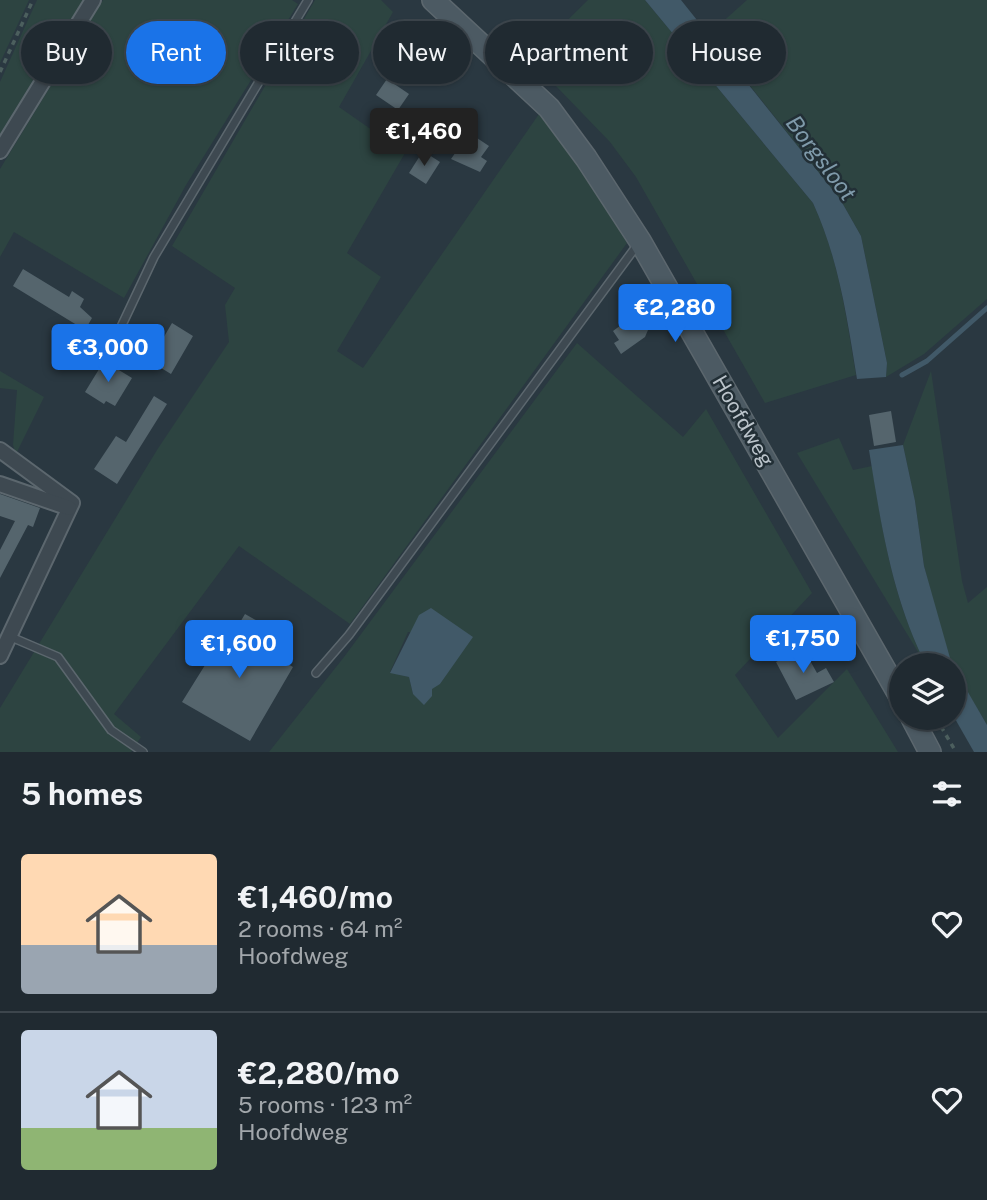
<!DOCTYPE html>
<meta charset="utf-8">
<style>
body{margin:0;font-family:"Public Sans",sans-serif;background:#283239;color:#f1f3f6;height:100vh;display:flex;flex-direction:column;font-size:26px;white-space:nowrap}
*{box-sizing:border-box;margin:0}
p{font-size:23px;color:#a2a7ab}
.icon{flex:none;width:38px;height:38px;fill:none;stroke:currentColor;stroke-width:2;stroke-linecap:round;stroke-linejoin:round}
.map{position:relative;height:752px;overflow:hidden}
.details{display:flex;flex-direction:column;background:#202a31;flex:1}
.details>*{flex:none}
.hud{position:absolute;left:21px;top:21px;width:945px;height:63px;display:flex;gap:14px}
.tools{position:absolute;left:889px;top:653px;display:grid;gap:14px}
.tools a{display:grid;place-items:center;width:77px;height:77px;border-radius:50%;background:#202a31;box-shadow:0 2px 5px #0004,0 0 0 2px #3d464d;font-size:35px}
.price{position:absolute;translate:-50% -60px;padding:0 16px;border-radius:7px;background:#1a73e8;color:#fff;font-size:23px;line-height:46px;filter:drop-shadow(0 2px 4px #0008)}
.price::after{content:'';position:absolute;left:50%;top:42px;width:21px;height:16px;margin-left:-10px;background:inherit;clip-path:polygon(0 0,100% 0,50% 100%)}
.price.active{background:#222;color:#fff}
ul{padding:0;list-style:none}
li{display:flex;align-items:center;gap:21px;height:175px;padding:0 21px}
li+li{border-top:2px solid #3d464d}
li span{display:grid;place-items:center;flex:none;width:196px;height:140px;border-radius:7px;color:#555}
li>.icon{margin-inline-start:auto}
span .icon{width:84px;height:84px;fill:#fffc;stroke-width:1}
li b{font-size:30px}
h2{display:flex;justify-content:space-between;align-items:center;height:84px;padding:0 21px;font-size:30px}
.tag{padding:0 24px;border-radius:32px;background:#202a31;box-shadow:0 2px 5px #0004,0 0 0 2px #3d464d;font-size:24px;line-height:63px}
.tag.active{background:#1a73e8;color:#fff}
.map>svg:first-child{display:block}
.green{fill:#2d4441;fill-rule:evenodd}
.water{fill:#415968}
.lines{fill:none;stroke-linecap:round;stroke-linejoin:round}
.stream{stroke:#415968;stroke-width:5}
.building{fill:#55656d}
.lane-casing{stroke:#5c676e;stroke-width:10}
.street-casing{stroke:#5c676e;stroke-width:18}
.secondary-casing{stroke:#5c676e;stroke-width:24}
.path{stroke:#4c5f5e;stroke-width:3.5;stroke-dasharray:5 5;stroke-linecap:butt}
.lane{stroke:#3e4951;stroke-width:7}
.street{stroke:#3e4951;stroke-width:14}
.secondary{stroke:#4c5a63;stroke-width:21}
.labels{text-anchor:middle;stroke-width:5;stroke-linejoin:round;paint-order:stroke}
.street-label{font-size:21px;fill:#bbc4cb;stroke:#222f36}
.water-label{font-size:23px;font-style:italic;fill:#7f9aaa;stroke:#222f36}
</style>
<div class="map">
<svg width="987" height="752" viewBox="0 0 987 752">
<rect width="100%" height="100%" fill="#2a3841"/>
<g class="green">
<polygon points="0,0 29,0 0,63"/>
<polygon points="37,0 83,0 0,134 0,82"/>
<polygon points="103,0 292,0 298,4 186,185 124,298 14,232 0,257 0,169"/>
<polygon points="315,0 381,0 393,12 339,107 405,153 347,253 381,277 337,351 363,368 539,114 579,163 627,243 350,624 239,546 114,714 141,737 131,752 0,752 0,708 157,450 229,342 225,305 235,288 172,246"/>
<path d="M588,0h57l168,203c26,56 33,113 43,172l-91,28 -129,-226 -26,-35 -81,-84z"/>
<polygon points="747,0 987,0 987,299 924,354 886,377 887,363 861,236 840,199 709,34"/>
<path d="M577,343l106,94 23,-28 106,184 -77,82 43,63 69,-69 51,83h-629l75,-95zM408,632l64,4 -32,48 -27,10 -4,-17 -19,-5z"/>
<polygon points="0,371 44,397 16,454 13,445 17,390 0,388"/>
<polygon points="931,371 962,581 968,603 987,587 987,725 949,661 924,566 915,501 903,445"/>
<path d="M839,438l14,32 19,-4c11,70 22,135 54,199l-129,-212z"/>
</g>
<g class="water">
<path d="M645,0h36l159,199 21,37 26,127 -1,14 -29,2c-10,-61 -18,-119 -44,-176z"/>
<path d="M903,445l12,56 9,65 28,99h-26c-34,-68 -45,-140 -57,-215z"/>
<polygon points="431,608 473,637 440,684 432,689 432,696 424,705 413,694 409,677 390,673 419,615"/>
<polygon points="954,668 987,725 987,752 974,752 954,717"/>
</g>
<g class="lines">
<polyline class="stream" points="902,375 927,361 987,308"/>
</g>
<g class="building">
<polygon points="387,79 409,94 398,110 376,95"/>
<polygon points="391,114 406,124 398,136 383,126"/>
<polygon points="474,136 489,146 481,157 487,161 480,172 451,159 460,146 465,150"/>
<polygon points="423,151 440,162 426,184 409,173"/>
<polygon points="23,269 69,297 72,291 84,299 80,307 92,318 85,330 13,286"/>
<polygon points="636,314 648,330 645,337 621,354 614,343 619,340 613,331"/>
<polygon points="172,323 193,336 171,374 138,354 147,340 158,347"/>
<polygon points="104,361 132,378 115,406 106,401 104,404 85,392"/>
<polygon points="154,396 167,404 117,484 94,469 116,436 126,442"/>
<polygon points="891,411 896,442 874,446 869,415"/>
<polygon points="0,494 40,508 33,527 28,525 0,578 0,550 15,521 0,516"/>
<polygon points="245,614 268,627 257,646 293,667 250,741 182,702 230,625 236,629"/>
<polygon points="803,648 817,673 826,668 834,682 796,700 776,662"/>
</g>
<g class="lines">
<g class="lane-casing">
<g id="lane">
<polyline points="113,344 154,257 308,0"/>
<polyline points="11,637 58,657 111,730 143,752"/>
<polyline points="316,673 349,635 638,244"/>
</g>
</g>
<g class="street-casing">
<g id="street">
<polyline points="0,151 93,0"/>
<polyline points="0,450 72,503 0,656"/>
<polyline points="0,484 69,508"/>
</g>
</g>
<g class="secondary-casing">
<g id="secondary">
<polyline points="433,0 549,108 586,158 640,241 901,698"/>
<polyline points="912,718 930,752"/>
</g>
</g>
<g class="path">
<polyline points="0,72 33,0"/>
<polyline points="936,718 956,752"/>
</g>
<use href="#lane" class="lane"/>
<use href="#street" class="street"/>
<use href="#secondary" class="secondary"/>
</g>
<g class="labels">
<g class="street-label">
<text transform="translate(743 421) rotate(60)" y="7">Hoofdweg</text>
</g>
<g class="water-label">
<text transform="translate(821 158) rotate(53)" y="8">Borgsloot</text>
</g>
</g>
</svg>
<div class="tools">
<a><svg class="icon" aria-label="layers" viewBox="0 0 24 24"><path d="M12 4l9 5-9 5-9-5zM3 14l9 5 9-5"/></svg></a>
</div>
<b class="price active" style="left:424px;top:168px">€1,460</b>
<b class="price" style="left:675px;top:344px">€2,280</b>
<b class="price" style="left:108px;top:384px">€3,000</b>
<b class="price" style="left:803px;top:675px">€1,750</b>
<b class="price" style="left:239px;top:680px">€1,600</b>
<div class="hud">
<a class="tag">Buy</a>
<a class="tag active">Rent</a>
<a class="tag">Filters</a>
<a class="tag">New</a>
<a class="tag">Apartment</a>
<a class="tag">House</a>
</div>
</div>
<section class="details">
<h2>5 homes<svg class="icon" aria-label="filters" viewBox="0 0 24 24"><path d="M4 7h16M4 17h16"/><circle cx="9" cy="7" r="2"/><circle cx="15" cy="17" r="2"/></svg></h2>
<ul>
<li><span style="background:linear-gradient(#ffd9b3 65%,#9aa5b1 0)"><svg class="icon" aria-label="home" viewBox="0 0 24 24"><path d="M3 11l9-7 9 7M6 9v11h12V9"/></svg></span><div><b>€1,460/mo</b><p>2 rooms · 64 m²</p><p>Hoofdweg</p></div><svg class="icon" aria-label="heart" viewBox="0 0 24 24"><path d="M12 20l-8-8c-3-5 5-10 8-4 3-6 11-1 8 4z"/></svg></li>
<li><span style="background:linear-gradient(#c9d6e8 70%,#8fb573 0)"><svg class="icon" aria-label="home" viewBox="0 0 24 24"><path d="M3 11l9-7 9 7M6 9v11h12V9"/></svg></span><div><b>€2,280/mo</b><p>5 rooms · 123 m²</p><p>Hoofdweg</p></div><svg class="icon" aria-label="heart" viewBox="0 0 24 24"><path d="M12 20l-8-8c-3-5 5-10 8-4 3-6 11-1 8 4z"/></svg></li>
</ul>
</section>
